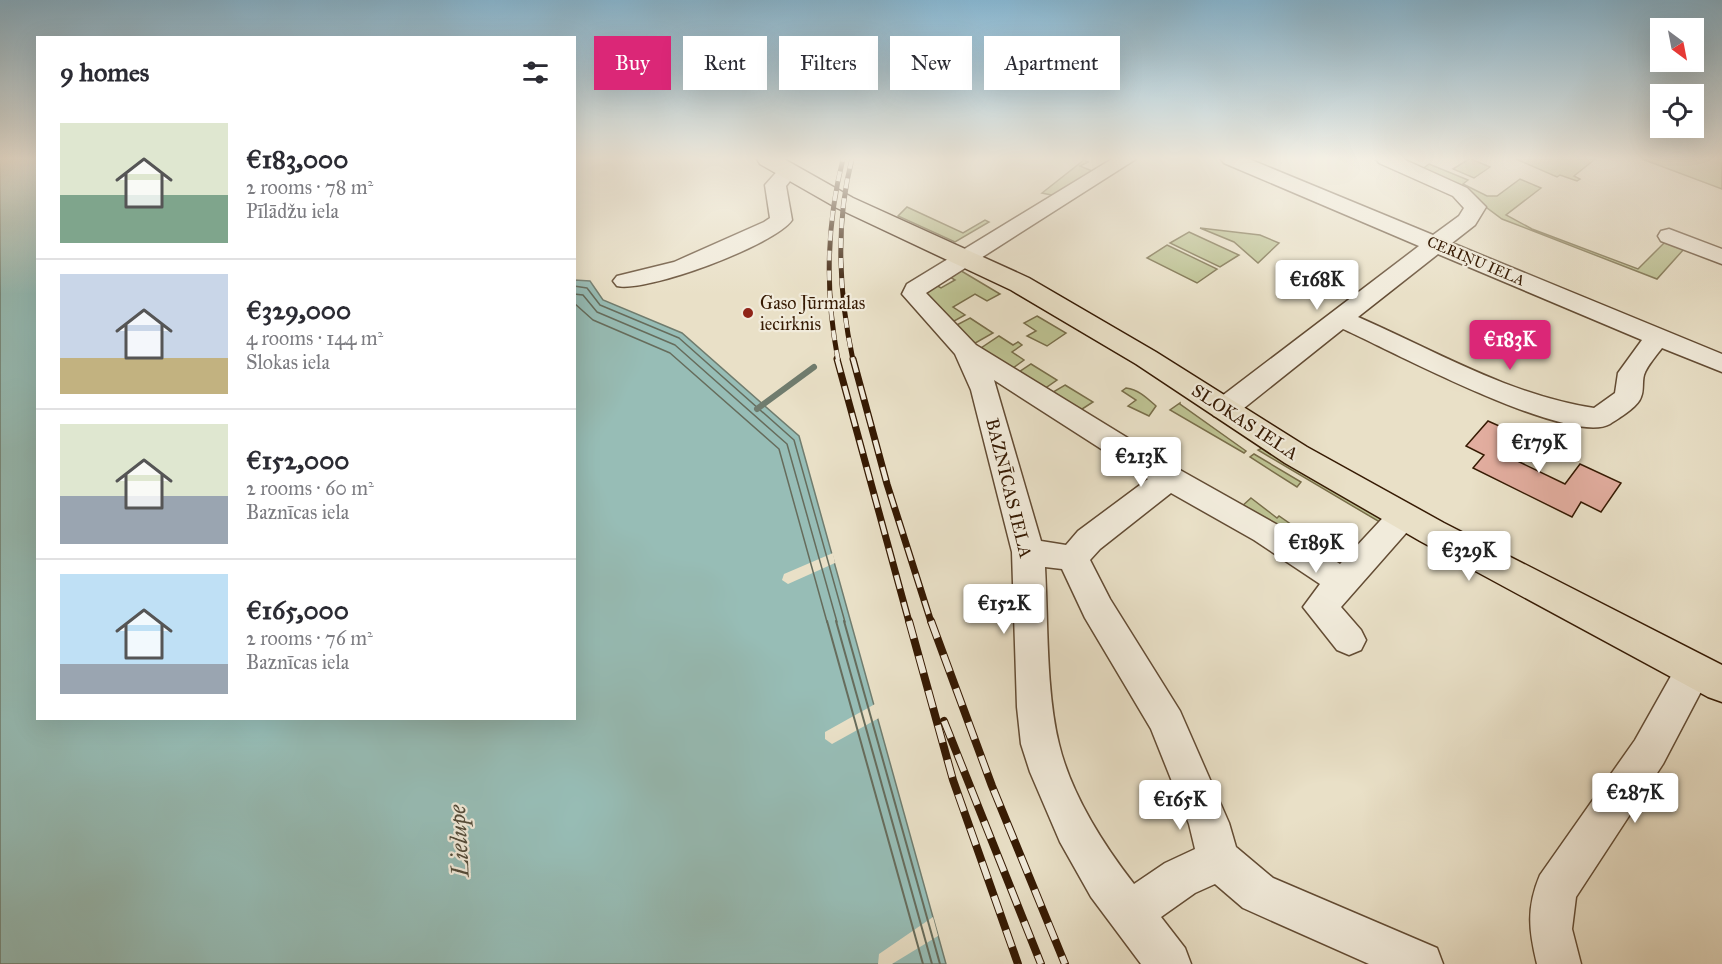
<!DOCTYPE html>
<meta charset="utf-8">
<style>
body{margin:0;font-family:"IM FELL Great Primer",serif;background:#f7f7f7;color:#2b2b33;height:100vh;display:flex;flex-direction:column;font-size:22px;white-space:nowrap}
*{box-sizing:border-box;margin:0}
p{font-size:20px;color:#7c7c81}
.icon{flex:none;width:33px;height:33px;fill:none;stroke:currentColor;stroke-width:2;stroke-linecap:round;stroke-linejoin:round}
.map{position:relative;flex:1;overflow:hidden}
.panel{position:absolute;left:36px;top:36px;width:540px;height:684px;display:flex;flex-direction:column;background:#fff;border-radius:0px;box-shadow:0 6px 24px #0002}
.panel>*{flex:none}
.guide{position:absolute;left:594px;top:36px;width:570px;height:54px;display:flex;gap:12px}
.needle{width:39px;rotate:148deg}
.buttons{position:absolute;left:1650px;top:18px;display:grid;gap:12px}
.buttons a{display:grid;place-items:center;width:54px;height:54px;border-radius:0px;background:#fff;box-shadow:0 6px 24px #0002;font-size:30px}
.price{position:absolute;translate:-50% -51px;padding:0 14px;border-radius:6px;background:#fff;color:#222;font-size:20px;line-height:39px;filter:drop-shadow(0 2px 3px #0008)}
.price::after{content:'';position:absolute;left:50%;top:36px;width:18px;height:14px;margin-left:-9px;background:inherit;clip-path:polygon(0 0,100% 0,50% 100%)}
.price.on{background:#db2777;color:#fff}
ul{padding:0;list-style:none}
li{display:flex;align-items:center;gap:18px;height:150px;padding:0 24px}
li+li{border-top:2px solid #e1e1e2}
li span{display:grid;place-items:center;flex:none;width:168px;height:120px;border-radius:0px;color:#555}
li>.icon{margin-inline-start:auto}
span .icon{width:72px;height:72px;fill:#fffc;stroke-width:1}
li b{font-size:26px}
h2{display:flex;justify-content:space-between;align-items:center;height:72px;padding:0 24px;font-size:26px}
.pill{padding:0 21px;border-radius:0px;background:#fff;box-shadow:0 6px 24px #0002;font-size:21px;line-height:54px}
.pill.on{background:#db2777;color:#fff}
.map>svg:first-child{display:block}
.green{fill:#bcc191;stroke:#796e4a;stroke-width:1.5}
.water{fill:#97bdb6;stroke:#707c6e;stroke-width:1.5}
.pier{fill:#e9e0c7}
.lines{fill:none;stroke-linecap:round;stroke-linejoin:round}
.shore-far1{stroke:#666c5c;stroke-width:1.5}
.shore{stroke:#666c5c;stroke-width:2}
.stream{stroke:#707c6e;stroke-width:6}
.building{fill:#e2ad9f;stroke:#361a03;stroke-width:1.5}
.minor-casing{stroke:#634c34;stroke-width:3}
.major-casing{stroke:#361a03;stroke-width:3}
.minor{fill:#f1ebdb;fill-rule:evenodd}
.major{fill:#e9e0c7;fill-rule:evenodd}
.rail-far2-casing{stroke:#361a03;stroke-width:5}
.rail-far1-casing{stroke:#361a03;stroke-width:7}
.rail-casing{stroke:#361a03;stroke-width:8}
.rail-far2{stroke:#f1ebdb;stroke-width:4;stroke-dasharray:10;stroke-linecap:butt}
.rail-far1{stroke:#f1ebdb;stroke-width:4.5;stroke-dasharray:14;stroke-linecap:butt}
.rail{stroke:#f1ebdb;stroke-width:6;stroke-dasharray:18;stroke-linecap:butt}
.poi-dot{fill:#8f2418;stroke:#f1ebdb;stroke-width:2}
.labels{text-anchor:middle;stroke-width:4.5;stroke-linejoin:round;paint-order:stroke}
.far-street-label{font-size:15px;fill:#361a03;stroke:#f1ebdb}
.poi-label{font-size:18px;fill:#361a03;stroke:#f1ebdb;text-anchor:start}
.street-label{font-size:18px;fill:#361a03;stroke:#f1ebdb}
.near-water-label{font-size:24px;font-style:italic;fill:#534b39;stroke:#f1ebdb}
</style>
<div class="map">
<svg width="1722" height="964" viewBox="0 0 1722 964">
<rect width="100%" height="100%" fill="#e9e0c7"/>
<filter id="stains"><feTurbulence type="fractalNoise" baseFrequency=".00333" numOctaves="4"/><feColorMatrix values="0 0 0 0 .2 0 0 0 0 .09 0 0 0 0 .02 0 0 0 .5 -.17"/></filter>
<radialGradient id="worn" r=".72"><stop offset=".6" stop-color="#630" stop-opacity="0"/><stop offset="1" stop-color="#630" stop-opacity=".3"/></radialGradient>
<g class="green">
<polygon points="1469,159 1471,159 1490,167 1474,178 1453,169"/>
<polygon points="1516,159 1595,159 1574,176 1580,179 1577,181 1560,175 1557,177"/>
<polygon points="1642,159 1722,159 1722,189"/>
<polygon points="1084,160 1088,162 1080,166 1092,171 1092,175 1056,196 1042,193"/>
<polygon points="1429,164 1468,180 1463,184 1487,196 1497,196 1520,179 1541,188 1506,215 1532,229 1638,269 1665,242 1684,249 1657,279 1502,219 1460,188 1421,170"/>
<polygon points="907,207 963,233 985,220 989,222 955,242 898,216"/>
<polygon points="1200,228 1260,235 1279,243 1258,263 1234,242"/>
<polygon points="1189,232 1239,255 1220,267 1170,243"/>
<polygon points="1167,245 1217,269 1197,283 1147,258"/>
<polygon points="958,269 1000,294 987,301 975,294 953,307 965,315 947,325 924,294 934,284 941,288 955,280 948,276"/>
<polygon points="1037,316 1066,333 1047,346 1027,336 1036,331 1024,323"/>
<polygon points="970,318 993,333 970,346 951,328"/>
<polygon points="999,336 1013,345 1018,342 1022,345 1012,352 1024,360 1009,371 978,350"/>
<polygon points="1031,364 1057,380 1041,391 1016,374"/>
<polygon points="1065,385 1093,402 1076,413 1048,395"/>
<path d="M1126,388c13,2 20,9 30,18l-7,10 -21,-10 8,-6 -14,-9z"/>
<polygon points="1180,403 1180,404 1246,451 1244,453 1170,410"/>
<polygon points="1262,448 1299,466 1383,515 1383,524 1258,450"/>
<polygon points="1254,454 1301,482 1297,487 1250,457"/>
<polygon points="1251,498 1277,518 1279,516 1324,547 1326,545 1345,557 1339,565 1241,507"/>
</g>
<polygon class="water" points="0,159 37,159 38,718 574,718 575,280 590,281 603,300 682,333 799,436 946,964 0,964"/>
<g class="pier">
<polygon points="833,553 835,563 788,584 782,580 784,574"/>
<polygon points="875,704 879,718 832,744 825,739 825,732"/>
<polygon points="933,917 938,936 892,964 878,964 879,954"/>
</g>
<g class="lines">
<g class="shore-far1">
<polyline points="574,286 587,288 600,305 679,338 794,440 845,622"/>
<polyline points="574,294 583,295 597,312 675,345 787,444 837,622"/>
<polyline points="574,303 593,320 670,353 779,449 827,622"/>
</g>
<g class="shore">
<polyline points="827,621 923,964"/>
<polyline points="836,621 932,964"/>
<polyline points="844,621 940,964"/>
</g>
<polyline class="stream" points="757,409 814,367"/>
</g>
<polygon class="building" points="1488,421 1524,437 1509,457 1565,484 1580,464 1621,483 1601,512 1581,502 1572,517 1473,468 1484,455 1466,446"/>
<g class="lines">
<g class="minor-casing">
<g id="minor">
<path d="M1112,159h24l-210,134 50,52 204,125 96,54 64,40 52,-56 11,-4 11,4 5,8 -5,8 -73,83 20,23 5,10 -5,10 -12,5 -12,-5 -34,-43 17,-23 -66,-44 -83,-47 -71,56 -10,11 20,39 70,112 49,112 7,24 37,31 164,70 6,16h-74l-126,-56 -28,-24 -20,9 -34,24 24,31 6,16h-50l-50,-67 -31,-55 -30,-70 -9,-28 -4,-37 -5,-155 -41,-162 -16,-36 -53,-60 5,-10zM994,380l154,99 -70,52 -12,14 -25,-4zM1045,567l17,2 23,49 66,111 38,95 6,25 -30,14 -31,21c-31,-40 -63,-90 -75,-140 -13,-53 -11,-122 -14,-177z"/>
<path d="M1221,159h28l184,76 26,-19 5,-8 -11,-12 -74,-33 -3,-4h27l64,29 19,19 -11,18 -23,18 270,111v18l-60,-24c-6,8 -15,18 -18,27 -2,7 0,16 -3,22 -3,10 -22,21 -31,27 -40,23 -222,-75 -267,-95l-109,87 -10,2 -10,-2 -4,-7 4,-7 205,-156 -195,-83zM1438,254l204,86 -24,33 -3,20 -21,15c-85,-13 -158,-57 -236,-91z"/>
<path d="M788,165l7,2 3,4 -12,15 6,34c-17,25 -146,73 -175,66l-4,-5 4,-5 57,-14 90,-40 6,-4 -5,-33 16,-18z"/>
<polygon points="1669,229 1722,249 1722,264 1661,241 1658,236 1661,231"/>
<path d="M1693,656l13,4 5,11 -5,11 -43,82 -87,133 -4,32 9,35h-44c-8,-33 -11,-56 3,-89l95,-135 45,-80z"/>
</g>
</g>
<g class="major-casing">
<polygon id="major" points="757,159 784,159 853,198 1029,278 1156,352 1307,447 1444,523 1722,665 1722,702 1708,697 1420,541 1285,463 1136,364 1011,290 837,208 760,164"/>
</g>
<use href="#minor" class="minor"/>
<use href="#major" class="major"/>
<g class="rail-far2-casing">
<g id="rail-far2">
<path d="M852,159c-17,64 -13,137 1,201"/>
<path d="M838,360c-13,-68 -12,-134 5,-201"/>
</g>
</g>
<g class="rail-far1-casing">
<g id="rail-far1">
<polyline points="837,359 909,622"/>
<polyline points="853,359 887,484 931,622"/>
</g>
</g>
<g class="rail-casing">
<g id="rail">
<polyline points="909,621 953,780 1018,964"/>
<polyline points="931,621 992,786 1065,964"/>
<polyline points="944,721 1041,964"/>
</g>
</g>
<use href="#rail-far2" class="rail-far2"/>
<use href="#rail-far1" class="rail-far1"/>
<use href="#rail" class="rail"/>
</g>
<linearGradient id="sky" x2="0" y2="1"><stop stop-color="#87b8d4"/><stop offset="0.54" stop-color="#f5f1e6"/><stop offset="1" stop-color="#f5f1e6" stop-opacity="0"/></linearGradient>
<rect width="1722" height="294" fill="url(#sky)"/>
<circle class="poi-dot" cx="748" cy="313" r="6"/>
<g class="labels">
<g class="far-street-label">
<text transform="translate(1476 261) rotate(23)" y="5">CERIŅU IELA</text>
</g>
<g class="poi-label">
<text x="760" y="309">Gaso Jūrmalas<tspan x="760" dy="21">iecirknis</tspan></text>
</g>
<g class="street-label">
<text transform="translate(1245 422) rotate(33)" y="6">SLOKAS IELA</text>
<text transform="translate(1009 488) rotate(76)" y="6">BAZNĪCAS IELA</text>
</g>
<g class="near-water-label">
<text transform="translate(459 841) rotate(-93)" y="8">Lielupe</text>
</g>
</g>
<rect width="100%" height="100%" filter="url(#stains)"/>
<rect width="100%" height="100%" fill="url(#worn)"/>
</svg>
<div class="buttons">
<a><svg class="needle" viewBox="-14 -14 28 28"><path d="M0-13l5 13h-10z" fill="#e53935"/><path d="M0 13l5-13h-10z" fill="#7c7c81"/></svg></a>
<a><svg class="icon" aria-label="locate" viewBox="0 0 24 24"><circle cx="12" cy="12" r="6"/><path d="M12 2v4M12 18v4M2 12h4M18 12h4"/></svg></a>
</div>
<b class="price" style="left:1317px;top:311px">€168K</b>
<b class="price on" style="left:1510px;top:371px">€183K</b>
<b class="price" style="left:1539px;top:474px">€179K</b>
<b class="price" style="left:1141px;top:488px">€213K</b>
<b class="price" style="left:1316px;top:574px">€189K</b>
<b class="price" style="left:1469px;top:582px">€329K</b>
<b class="price" style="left:1004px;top:635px">€152K</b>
<b class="price" style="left:1635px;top:824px">€287K</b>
<b class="price" style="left:1180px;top:831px">€165K</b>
<div class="guide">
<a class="pill on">Buy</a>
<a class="pill">Rent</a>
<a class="pill">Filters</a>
<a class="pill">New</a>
<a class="pill">Apartment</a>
</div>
<section class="panel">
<h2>9 homes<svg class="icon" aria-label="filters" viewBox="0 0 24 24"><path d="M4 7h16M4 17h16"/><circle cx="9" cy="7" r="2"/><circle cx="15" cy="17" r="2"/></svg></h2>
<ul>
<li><span style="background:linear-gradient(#dfe7d0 60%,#7fa58c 0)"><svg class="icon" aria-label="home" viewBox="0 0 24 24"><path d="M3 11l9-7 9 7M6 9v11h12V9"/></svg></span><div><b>€183,000</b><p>2 rooms · 78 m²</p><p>Pīlādžu iela</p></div></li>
<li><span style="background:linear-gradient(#c9d6e8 70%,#c2b280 0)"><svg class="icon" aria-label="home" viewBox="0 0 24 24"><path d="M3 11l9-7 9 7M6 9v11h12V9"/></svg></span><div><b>€329,000</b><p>4 rooms · 144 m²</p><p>Slokas iela</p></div></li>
<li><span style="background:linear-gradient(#dfe7d0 60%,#9aa5b1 0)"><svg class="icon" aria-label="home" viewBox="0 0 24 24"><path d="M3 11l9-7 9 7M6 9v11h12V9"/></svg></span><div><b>€152,000</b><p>2 rooms · 60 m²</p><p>Baznīcas iela</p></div></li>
<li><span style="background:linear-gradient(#bfe0f5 75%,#9aa5b1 0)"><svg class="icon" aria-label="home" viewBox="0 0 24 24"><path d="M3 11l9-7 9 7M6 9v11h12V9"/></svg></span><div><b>€165,000</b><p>2 rooms · 76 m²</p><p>Baznīcas iela</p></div></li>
</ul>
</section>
</div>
